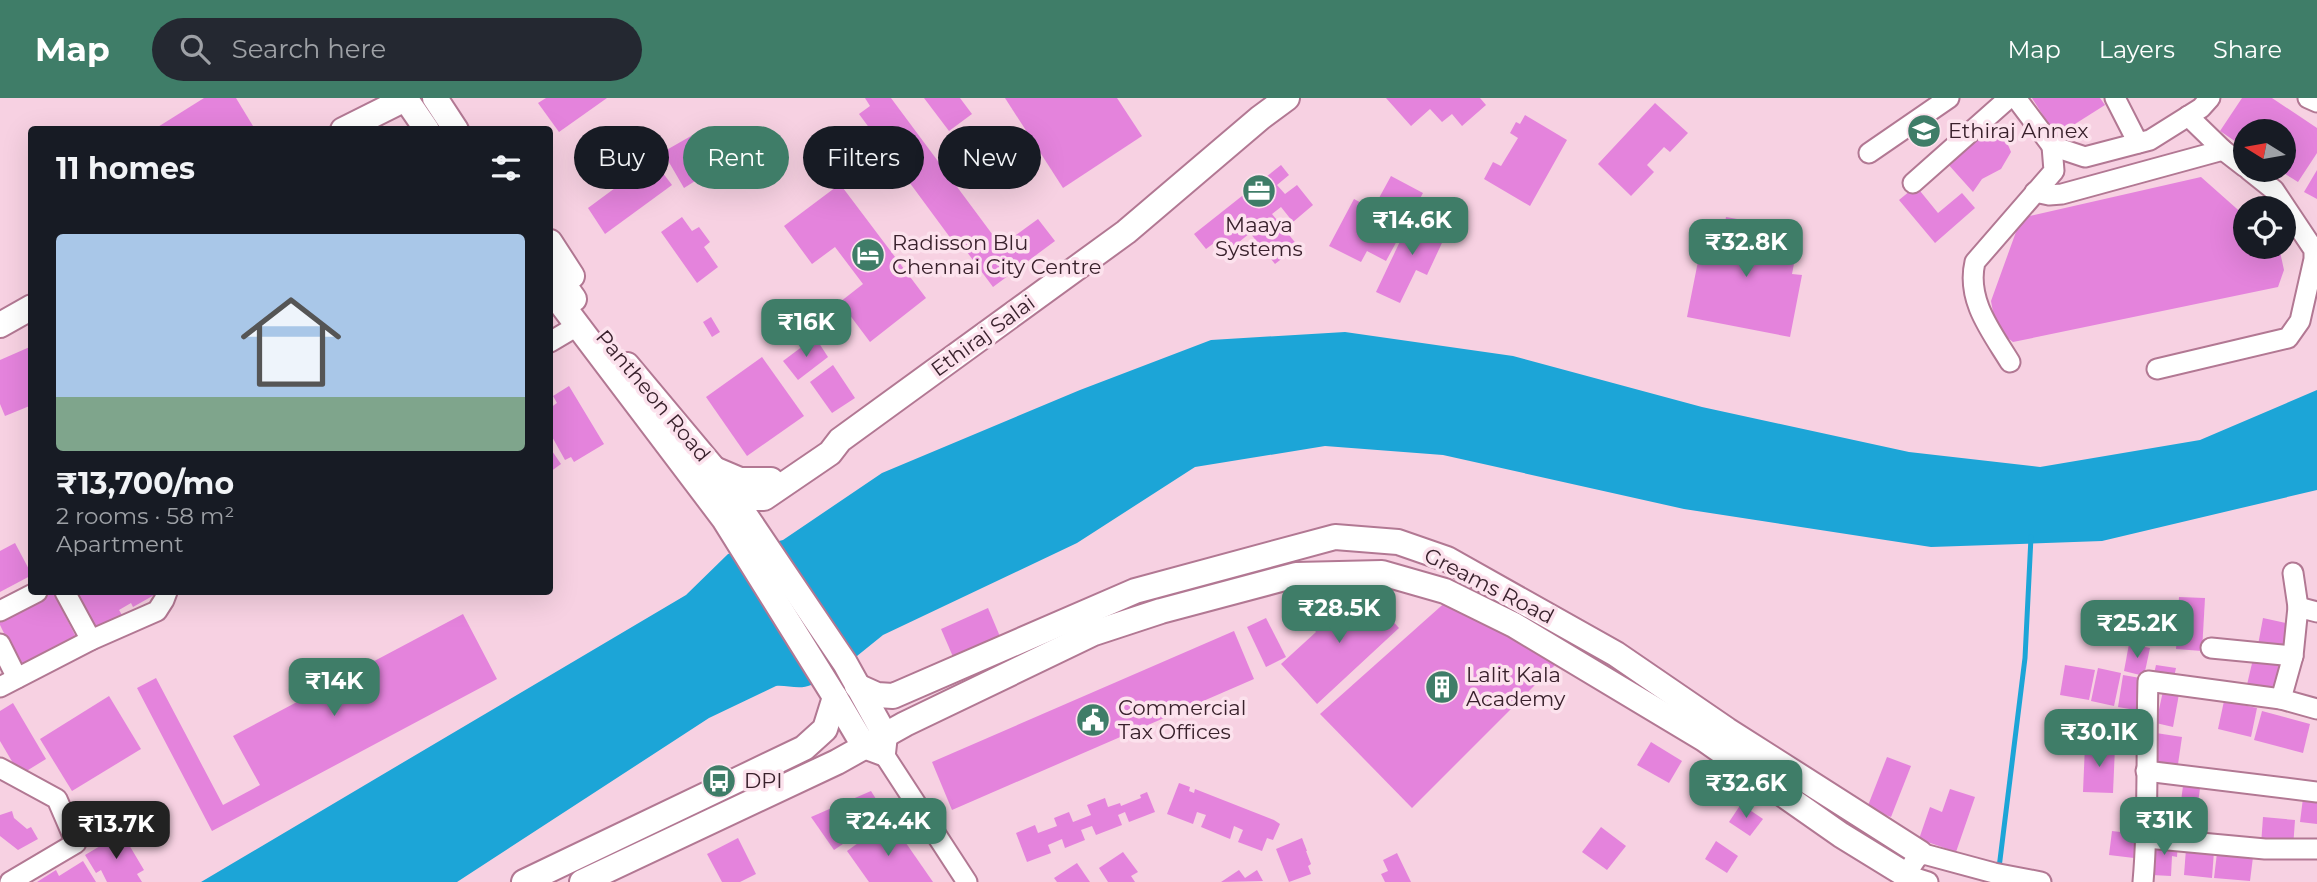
<!DOCTYPE html>
<meta charset="utf-8">
<style>
body{margin:0;font-family:Montserrat,sans-serif;background:#242831;color:#f1f3f6;height:100vh;display:flex;flex-direction:column;font-size:26px;white-space:nowrap}
*{box-sizing:border-box;margin:0}
p{font-size:23px;color:#9ea1a6}
.icon{flex:none;width:38px;height:38px;fill:none;stroke:currentColor;stroke-width:2;stroke-linecap:round;stroke-linejoin:round}
.map{position:relative;flex:1;overflow:hidden}
.side{position:absolute;left:28px;top:28px;width:525px;height:469px;display:flex;flex-direction:column;background:#171b24;border-radius:7px;box-shadow:0 7px 28px #0002}
.side>*{flex:none}
.banner{position:absolute;left:574px;top:28px;width:665px;height:63px;display:flex;gap:14px}
.needle{width:46px;rotate:281deg}
.buttons{position:absolute;left:2233px;top:21px;display:grid;gap:14px}
.buttons a{display:grid;place-items:center;width:63px;height:63px;border-radius:50%;background:#171b24;box-shadow:0 7px 28px #0002;font-size:35px}
.price{position:absolute;translate:-50% -60px;padding:0 16px;border-radius:14px;background:#3f7d68;color:#fff;font-size:23px;line-height:46px;filter:drop-shadow(0 2px 4px #0008)}
.price::after{content:'';position:absolute;left:50%;top:42px;width:21px;height:16px;margin-left:-10px;background:inherit;clip-path:polygon(0 0,100% 0,50% 100%)}
.price.selected{background:#222;color:#fff}
ul{padding:0;list-style:none}
li{display:grid;align-content:center;gap:14px;height:371px;padding:0 28px}
li+li{border-top:2px solid #363941}
li span{display:grid;place-items:center;height:217px;border-radius:7px;color:#555}
li>.icon{margin-inline-start:auto}
span .icon{width:126px;height:126px;fill:#fffc;stroke-width:1}
li b{font-size:30px}
h2{display:flex;justify-content:space-between;align-items:center;height:84px;padding:0 28px;font-size:30px}
.tag{padding:0 24px;border-radius:32px;background:#171b24;box-shadow:0 7px 28px #0002;font-size:24px;line-height:63px}
.tag.selected{background:#3f7d68;color:#fff}
header{display:flex;align-items:center;gap:42px;box-sizing:border-box;height:98px;padding:0 35px;background:#3f7d68;color:#fff}
header strong{font-size:33px}
nav{display:flex;gap:38px;margin-inline-start:auto;font-size:24px}
.search{width:490px;height:63px;background:#242831;display:flex;align-items:center;gap:18px;box-sizing:border-box;padding:0 24px;border-radius:38px;color:#9ea1a6;font-size:26px}
.map>svg:first-child{display:block}
.water{fill:#1ca5d7}
.lines{fill:none;stroke-linecap:round;stroke-linejoin:round}
.stream{stroke:#1ca5d7;stroke-width:5}
.building{fill:#e483dc}
.minor-casing{stroke:#b27893;stroke-width:23}
.major-casing{stroke:#b27893;stroke-width:28}
.minor{stroke:#fff;stroke-width:19}
.major{stroke:#fff;stroke-width:24}
.labels{text-anchor:middle;stroke-width:7;stroke-linejoin:round;paint-order:stroke}
.poi-label{font-size:21px;fill:#39212c;stroke:#fce2ed;text-anchor:start}
.street-label{font-size:21px;fill:#39212c;stroke:#fce2ed}
</style>
<header>
<strong>Map</strong>
<div class="search"><svg class="icon" aria-label="search" viewBox="0 0 24 24"><circle cx="10" cy="10" r="6"/><path d="M15 15l6 6"/></svg>Search here</div>
<nav><a>Map</a><a>Layers</a><a>Share</a></nav>
</header>
<div class="map">
<svg width="2317" height="784" viewBox="0 0 2317 784">
<rect width="100%" height="100%" fill="#f7d1e2"/>
<path class="water" d="M1345,234l168,24 189,51 207,45 131,15 160,-27 117,-50v100l-215,51 -171,6 -247,-38 -241,-54 -118,-9 -130,21 -118,76 -194,92 -26,21 -46,29c-11,5 -24,0 -35,1l-67,32 -252,164h-256l485,-287 42,-41 55,-14 99,-67 198,-83 131,-50z"/>
<g class="lines">
<polyline class="stream" points="1999,770 2025,560 2031,439"/>
</g>
<g class="building">
<polygon points="204,0 236,0 253,28 248,32 153,32"/>
<polygon points="546,0 607,0 559,34 538,5"/>
<polygon points="865,0 891,0 1001,148 1038,121 1055,143 993,189 964,150 960,153 859,16 870,8"/>
<polygon points="924,0 960,0 972,16 949,33"/>
<polygon points="1005,0 1117,0 1142,38 1063,90"/>
<polygon points="1386,0 1480,0 1486,7 1462,28 1452,16 1442,24 1430,11 1411,28"/>
<polygon points="2032,0 2100,0 2105,7 2056,38"/>
<polygon points="2242,0 2272,0 2317,30 2317,55 2298,84 2279,72 2284,72 2284,33 2245,33 2245,50 2220,33"/>
<polygon points="1655,5 1688,35 1670,54 1664,49 1647,67 1654,74 1631,98 1598,66"/>
<polygon points="1525,17 1567,42 1530,108 1484,81 1493,64 1501,68 1518,40 1510,35 1516,24 1520,26"/>
<polygon points="1984,33 2006,42 2011,54 2001,71 1982,81 1973,94 1947,65"/>
<polygon points="691,38 715,78 706,83 703,78 684,90 663,54"/>
<polygon points="653,62 672,87 605,136 588,110"/>
<polygon points="1281,67 1289,77 1277,87 1285,96 1297,87 1313,107 1293,124 1281,109 1272,116 1298,148 1275,166 1250,135 1233,149 1236,153 1227,160 1214,145 1206,151 1194,136"/>
<polygon points="2317,72 2317,101 2304,94"/>
<polygon points="1391,78 1423,95 1386,163 1367,153 1361,164 1329,148 1354,101 1373,111"/>
<polygon points="2201,79 2245,118 2245,149 2279,149 2284,172 2278,189 2013,244 1996,231 1991,203 2021,120"/>
<polygon points="840,86 926,200 870,244 840,204 863,186 835,149 812,166 784,128"/>
<polygon points="1916,88 1938,115 1962,95 1975,110 1935,145 1899,102"/>
<polygon points="1413,116 1448,132 1427,177 1416,172 1400,205 1376,194"/>
<polygon points="682,119 692,133 699,129 710,144 704,149 718,169 697,185 661,134"/>
<polygon points="1726,119 1782,129 1779,147 1797,150 1792,176 1802,177 1790,239 1687,219 1703,138 1708,139 1710,132 1723,135"/>
<polygon points="711,219 720,234 712,239 703,224"/>
<polygon points="815,239 828,259 798,282 783,263"/>
<polygon points="32,248 32,307 5,318 0,306 0,262"/>
<polygon points="762,259 804,318 747,358 706,299"/>
<polygon points="833,267 855,300 832,315 810,284"/>
<polygon points="569,288 604,346 574,364 571,359 565,362 550,335 550,310 557,305 553,298"/>
<polygon points="550,350 561,366 550,374"/>
<polygon points="15,445 32,477 0,494 0,453"/>
<polygon points="1363,491 1399,530 1317,606 1281,566 1316,534 1305,521 1321,506 1332,519"/>
<polygon points="49,494 53,494 76,539 20,568 0,527 0,519"/>
<polygon points="75,494 154,494 156,496 133,509 131,505 119,512 122,517 97,532"/>
<polygon points="2179,499 2205,500 2202,553 2176,551"/>
<polygon points="1449,501 1561,561 1412,710 1320,616"/>
<polygon points="988,510 1004,548 957,568 941,531"/>
<polygon points="463,516 497,581 212,733 137,590 156,580 223,707 260,687 233,638"/>
<polygon points="1266,520 1286,559 1266,569 1247,529"/>
<polygon points="2263,520 2290,526 2289,532 2285,531 2284,537 2289,538 2283,552 2258,547"/>
<polygon points="1234,533 1254,581 952,712 932,664"/>
<polygon points="2129,546 2150,550 2144,578 2124,573"/>
<polygon points="2253,561 2280,567 2274,598 2246,591"/>
<polygon points="2065,567 2095,572 2089,602 2060,597"/>
<polygon points="2156,567 2176,570 2173,584 2153,580"/>
<polygon points="2098,570 2121,575 2114,608 2091,603"/>
<polygon points="2123,577 2146,581 2141,613 2118,609"/>
<polygon points="2163,593 2179,596 2173,629 2156,625"/>
<polygon points="109,598 141,651 72,693 40,641"/>
<polygon points="2224,603 2257,610 2251,639 2218,631"/>
<polygon points="13,605 46,661 20,677 0,643 0,613"/>
<polygon points="2262,613 2310,626 2303,655 2254,642"/>
<polygon points="2156,635 2182,639 2177,673 2151,669"/>
<polygon points="1651,644 1682,663 1669,685 1637,667"/>
<polygon points="2085,647 2115,649 2113,695 2083,694"/>
<polygon points="1887,659 1911,668 1891,719 1867,710"/>
<polygon points="1179,685 1190,689 1189,693 1194,695 1195,691 1274,722 1280,726 1273,742 1267,740 1262,753 1238,744 1243,732 1234,728 1230,741 1201,729 1206,717 1197,714 1193,726 1167,716"/>
<polygon points="2183,688 2200,690 2196,721 2179,718"/>
<polygon points="1950,691 1975,699 1956,754 1919,741 1930,709 1942,714"/>
<polygon points="871,693 886,717 834,752 811,719"/>
<polygon points="1147,694 1155,714 1129,724 1125,714 1118,717 1122,727 1096,737 1092,728 1081,732 1085,742 1065,750 1062,741 1048,747 1051,755 1027,764 1016,735 1035,727 1038,735 1057,728 1054,720 1069,714 1073,724 1091,717 1087,707 1105,700 1108,709 1120,705 1121,708 1141,700 1140,697"/>
<polygon points="2303,700 2317,702 2317,726 2300,724"/>
<polygon points="1741,706 1763,721 1750,738 1729,724"/>
<polygon points="12,713 14,720 27,731 31,729 38,741 18,752 0,738 0,717"/>
<polygon points="2263,719 2295,722 2293,750 2261,747"/>
<polygon points="890,722 933,784 869,784 847,753"/>
<polygon points="1601,729 1626,748 1607,772 1582,754"/>
<polygon points="2112,733 2137,736 2134,760 2109,757"/>
<polygon points="122,735 144,772 137,776 142,784 107,784 101,772 96,775 85,757"/>
<polygon points="738,740 756,776 740,784 722,784 707,756"/>
<polygon points="1302,740 1307,753 1306,753 1311,766 1308,768 1311,776 1289,784 1276,751"/>
<polygon points="1716,743 1738,758 1727,775 1705,761"/>
<polygon points="2153,743 2178,744 2177,759 2172,758 2171,778 2152,777"/>
<polygon points="2186,751 2214,753 2212,780 2184,777"/>
<polygon points="1123,754 1138,774 1131,778 1135,784 1108,784 1099,770"/>
<polygon points="1397,755 1411,784 1385,784 1381,776 1388,773 1383,762"/>
<polygon points="2217,755 2253,759 2250,783 2214,780"/>
<polygon points="83,763 96,784 37,784 56,772 59,778"/>
<polygon points="1077,765 1090,784 1057,784 1054,780"/>
<polygon points="1239,772 1245,780 1257,772 1263,783 1221,784"/>
</g>
<g class="lines">
<g class="minor-casing">
<g id="minor">
<polyline points="2016,0 2052,48 2085,59 2150,42 2201,10 2210,0"/>
<polyline points="2115,0 2138,45"/>
<polyline points="2308,0 2317,4"/>
<polyline points="2188,18 2223,52 2245,69"/>
<polyline points="1869,55 1949,0"/>
<polyline points="1913,85 2009,0"/>
<polyline points="2035,94 2049,97 2062,96 2223,52"/>
<polyline points="550,244 577,228"/>
<path d="M2010,264c-19,-31 -44,-62 -35,-100l79,-91 -2,-25"/>
<polyline points="2157,271 2288,240 2300,223 2314,161 2314,152 2274,92 2249,72"/>
<polyline points="2293,475 2298,509"/>
<polyline points="65,494 91,542"/>
<polyline points="0,513 37,494"/>
<polyline points="0,546 17,580"/>
<polyline points="2211,550 2293,558"/>
<polyline points="0,589 91,542 157,513 164,502 167,494"/>
<polyline points="2281,601 2293,558 2298,509 2317,514"/>
<polyline points="883,655 967,784"/>
<polyline points="0,670 57,701 76,745 10,784"/>
<polyline points="2146,673 2317,694"/>
<polyline points="2147,740 2265,751 2317,751"/>
<polyline points="1912,767 1920,755 1994,775 2041,784"/>
<polyline points="1906,777 1928,784"/>
<path d="M2143,784c6,-67 3,-134 5,-201l133,18 36,10"/>
</g>
</g>
<g class="major-casing">
<g id="major">
<polyline points="405,0 427,32"/>
<polyline points="435,0 456,32"/>
<polyline points="343,32 405,1"/>
<polyline points="550,144 572,178"/>
<polyline points="550,167 574,201"/>
<polyline points="0,227 32,209"/>
<polyline points="627,267 714,371 845,565 885,637 883,655 864,648 835,599"/>
<polyline points="714,371 740,382 771,382"/>
<polyline points="753,400 764,400 830,355 840,342 1126,134 1260,20 1287,0"/>
<polyline points="857,588 877,597 893,598 1135,493 1335,439 1398,444 1447,461 1616,556 1727,632 1920,755"/>
<polyline points="524,784 804,650 825,631 835,599 724,421 550,191"/>
<polyline points="582,784 837,664 905,626 1094,535 1161,513 1296,477 1382,475 1445,493 1514,527 1704,641 1841,737 1906,777"/>
</g>
</g>
<use href="#minor" class="minor"/>
<use href="#major" class="major"/>
</g>
<defs>
<g id="university-disc" transform="scale(1.75)"><circle r="9.5" fill="#3f7d68" stroke="#fce2ed"/><path d="M0-5L7-2L0 1L-7-2ZM-4 1L0 2.5L4 1V4Q0 6-4 4Z" fill="#fff"/></g>
<g id="office-disc" transform="scale(1.75)"><circle r="9.5" fill="#3f7d68" stroke="#fce2ed"/><path d="M-6-3h4V-5.5h4V-3h4V5H-6ZM-1-4.5V-3h2v-1.5ZM-6 0V1H6V0Z" fill="#fff"/></g>
<g id="hotel-disc" transform="scale(1.75)"><circle r="9.5" fill="#3f7d68" stroke="#fce2ed"/><path d="M-6-4.5h1.5V1H6V5H4.5V3h-9V5H-6ZM-4 0a1.8 1.8 0 1 1 3.6 0ZM.5 0V-2.5h3Q6-2.5 6 0Z" fill="#fff"/></g>
<g id="building-disc" transform="scale(1.75)"><circle r="9.5" fill="#3f7d68" stroke="#fce2ed"/><path d="M-4-6H4V6H1V3H-1V6H-4ZM-2.5-4.3h1.7v1.8h-1.7ZM.8-4.3h1.7v1.8H.8ZM-2.5-1h1.7V.8h-1.7ZM.8-1h1.7V.8H.8Z" fill="#fff"/></g>
<g id="civic-disc" transform="scale(1.75)"><circle r="9.5" fill="#3f7d68" stroke="#fce2ed"/><path d="M-.6-6.5H3V-4.5H.6V-3L4-1V1h2V6H-6V1h2V-1L-.6-3ZM-1.2 2.5V6h2.4V2.5Z" fill="#fff"/></g>
<g id="bus-disc" transform="scale(1.75)"><circle r="9.5" fill="#3f7d68" stroke="#fce2ed"/><path d="M-5-6H5V4H4V6H2V4H-2V6H-4V4H-5ZM-3.5-4V0h7V-4ZM-3.5 1.2v1.5H-2V1.2ZM2 1.2v1.5H3.5V1.2Z" fill="#fff"/></g>
</defs>
<g fill-rule="evenodd">
<use href="#university-disc" x="1924" y="33"/>
<use href="#office-disc" x="1259" y="93"/>
<use href="#hotel-disc" x="868" y="157"/>
<use href="#building-disc" x="1442" y="589"/>
<use href="#civic-disc" x="1093" y="622"/>
<use href="#bus-disc" x="719" y="683"/>
</g>
<g class="labels">
<g class="poi-label">
<text x="1948" y="40">Ethiraj Annex</text>
<text x="1259" y="134" text-anchor="middle">Maaya<tspan x="1259" dy="24">Systems</tspan></text>
<text x="892" y="152">Radisson Blu<tspan x="892" dy="24">Chennai City Centre</tspan></text>
<text x="1466" y="584">Lalit Kala<tspan x="1466" dy="24">Academy</tspan></text>
<text x="1118" y="617">Commercial<tspan x="1118" dy="24">Tax Offices</tspan></text>
<text x="744" y="690">DPI</text>
</g>
<g class="street-label">
<text transform="translate(983 238) rotate(-36)" y="7">Ethiraj Salai</text>
<text transform="translate(653 298) rotate(50)" y="7">Pantheon Road</text>
<text transform="translate(1489 488) rotate(27)" y="7">Greams Road</text>
</g>
</g>
</svg>
<div class="buttons">
<a><svg class="needle" viewBox="-14 -14 28 28"><path d="M0-13l5 13h-10z" fill="#e53935"/><path d="M0 13l5-13h-10z" fill="#9ea1a6"/></svg></a>
<a><svg class="icon" aria-label="locate" viewBox="0 0 24 24"><circle cx="12" cy="12" r="6"/><path d="M12 2v4M12 18v4M2 12h4M18 12h4"/></svg></a>
</div>
<b class="price" style="left:1412px;top:159px">₹14.6K</b>
<b class="price" style="left:1746px;top:181px">₹32.8K</b>
<b class="price" style="left:806px;top:261px">₹16K</b>
<b class="price" style="left:1339px;top:547px">₹28.5K</b>
<b class="price" style="left:2137px;top:562px">₹25.2K</b>
<b class="price" style="left:334px;top:620px">₹14K</b>
<b class="price" style="left:2099px;top:671px">₹30.1K</b>
<b class="price" style="left:1746px;top:722px">₹32.6K</b>
<b class="price" style="left:2164px;top:759px">₹31K</b>
<b class="price" style="left:888px;top:760px">₹24.4K</b>
<b class="price selected" style="left:116px;top:763px">₹13.7K</b>
<div class="banner">
<a class="tag">Buy</a>
<a class="tag selected">Rent</a>
<a class="tag">Filters</a>
<a class="tag">New</a>
</div>
<section class="side">
<h2>11 homes<svg class="icon" aria-label="filters" viewBox="0 0 24 24"><path d="M4 7h16M4 17h16"/><circle cx="9" cy="7" r="2"/><circle cx="15" cy="17" r="2"/></svg></h2>
<ul>
<li><span style="background:linear-gradient(#a9c7e8 75%,#7fa58c 0)"><svg class="icon" aria-label="home" viewBox="0 0 24 24"><path d="M3 11l9-7 9 7M6 9v11h12V9"/></svg></span><div><b>₹13,700/mo</b><p>2 rooms · 58 m²</p><p>Apartment</p></div></li>
</ul>
</section>
</div>
